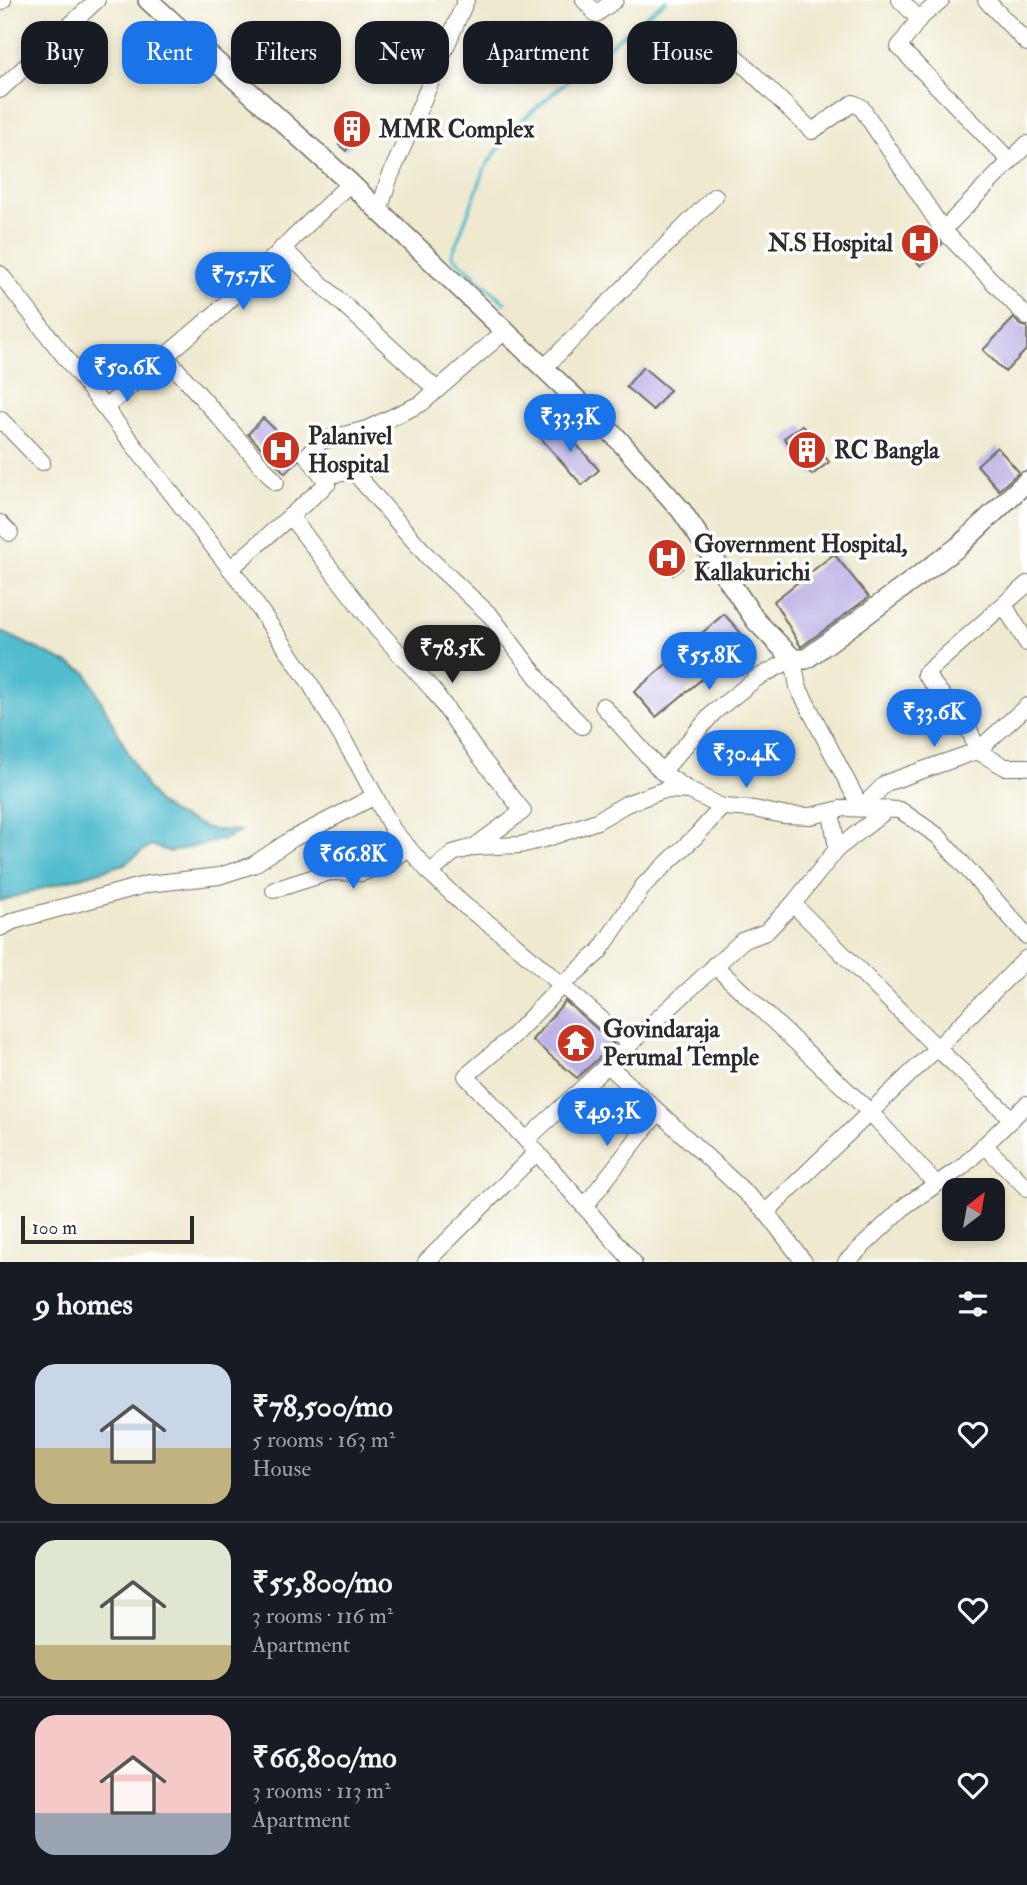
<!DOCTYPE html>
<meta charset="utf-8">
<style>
body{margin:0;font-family:"IM FELL Double Pica",serif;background:#242831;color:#f1f3f6;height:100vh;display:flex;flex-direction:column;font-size:26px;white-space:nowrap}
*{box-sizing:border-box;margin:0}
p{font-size:23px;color:#9ea1a6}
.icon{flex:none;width:38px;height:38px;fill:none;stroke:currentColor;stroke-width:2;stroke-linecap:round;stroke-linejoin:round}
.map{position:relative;height:1262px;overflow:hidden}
.details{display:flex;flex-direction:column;background:#171b24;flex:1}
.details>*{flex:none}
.top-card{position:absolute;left:21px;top:21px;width:985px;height:63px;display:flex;gap:14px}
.needle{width:46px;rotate:31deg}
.controls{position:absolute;left:942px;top:1178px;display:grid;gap:14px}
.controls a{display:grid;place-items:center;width:63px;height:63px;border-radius:14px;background:#171b24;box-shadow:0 4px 10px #0003;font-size:35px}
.scale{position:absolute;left:21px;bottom:18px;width:173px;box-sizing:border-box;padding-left:7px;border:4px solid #2b2b2b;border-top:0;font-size:19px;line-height:24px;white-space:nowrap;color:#2b2b2b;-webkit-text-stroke:5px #fff;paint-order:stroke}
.price{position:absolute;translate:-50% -60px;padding:0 16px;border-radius:24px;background:#1a73e8;color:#fff;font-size:23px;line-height:46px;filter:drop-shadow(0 2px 4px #0008)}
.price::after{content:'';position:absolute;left:50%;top:42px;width:21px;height:16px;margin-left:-10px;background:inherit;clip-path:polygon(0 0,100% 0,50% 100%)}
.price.on{background:#222;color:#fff}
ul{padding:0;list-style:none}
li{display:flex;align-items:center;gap:21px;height:175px;padding:0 35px}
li+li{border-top:2px solid #363941}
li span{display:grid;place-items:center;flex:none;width:196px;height:140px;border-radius:21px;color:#555}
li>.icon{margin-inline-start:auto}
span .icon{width:84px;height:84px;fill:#fffc;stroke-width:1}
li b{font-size:30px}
h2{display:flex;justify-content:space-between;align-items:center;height:84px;padding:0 35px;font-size:30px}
.tag{padding:0 24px;border-radius:21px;background:#171b24;box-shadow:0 4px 10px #0003;font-size:24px;line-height:63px}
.tag.on{background:#1a73e8;color:#fff}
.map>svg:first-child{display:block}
.water{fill:#51bccd;stroke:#3e747c;stroke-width:2}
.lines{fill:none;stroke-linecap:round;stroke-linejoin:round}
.stream{stroke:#51bccd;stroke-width:3.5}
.building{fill:#beb2e6}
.minor-casing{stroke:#706e64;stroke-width:18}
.major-casing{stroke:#706e64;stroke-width:22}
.minor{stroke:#fff;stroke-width:16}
.major{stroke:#fff;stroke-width:19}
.labels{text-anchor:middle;stroke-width:7;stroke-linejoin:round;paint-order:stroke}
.poi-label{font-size:24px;font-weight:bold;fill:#2b2b2b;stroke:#fff;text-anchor:start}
</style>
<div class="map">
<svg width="1027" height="1262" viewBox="0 0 1027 1262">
<rect width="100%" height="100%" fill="#fff"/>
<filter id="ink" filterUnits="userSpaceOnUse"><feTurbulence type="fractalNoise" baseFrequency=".0143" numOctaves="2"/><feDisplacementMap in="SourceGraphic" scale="14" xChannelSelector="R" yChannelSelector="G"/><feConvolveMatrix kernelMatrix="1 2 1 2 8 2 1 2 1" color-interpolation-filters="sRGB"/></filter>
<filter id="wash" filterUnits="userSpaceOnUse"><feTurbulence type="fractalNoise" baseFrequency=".00686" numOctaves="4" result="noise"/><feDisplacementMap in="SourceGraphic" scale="28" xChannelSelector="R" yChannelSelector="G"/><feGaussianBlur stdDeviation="1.57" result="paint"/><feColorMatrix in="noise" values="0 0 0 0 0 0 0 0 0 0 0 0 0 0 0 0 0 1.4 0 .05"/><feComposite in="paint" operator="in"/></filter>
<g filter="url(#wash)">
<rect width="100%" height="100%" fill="#efe9cf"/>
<polygon class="water" points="0,631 86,672 144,783 157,802 172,813 212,830 241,831 225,839 170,852 151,845 124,864 0,901"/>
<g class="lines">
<polyline class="stream" points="505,303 452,255 486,166 513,128 594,58 666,0"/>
</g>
<g id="blocks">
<g class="building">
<polygon points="265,42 285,56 273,73 254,54"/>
<polygon points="357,114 367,123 346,151 339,145 342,141 336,135"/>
<polygon points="924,227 942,244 921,266 903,248"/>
<polygon points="1014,318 1020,325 1027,327 1027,349 1005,372 983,350"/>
<polygon points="643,367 670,390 653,410 626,387"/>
<polygon points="263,418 298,451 298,460 285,473 248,434"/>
<polygon points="557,422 599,470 582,485 540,437"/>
<polygon points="802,425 829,462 812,475 784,438"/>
<polygon points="997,447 1019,472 999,490 977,465"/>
<polygon points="666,547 682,568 673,575 669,570 666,573 656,560 659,558 656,554"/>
<polygon points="834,554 869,597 801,647 774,601"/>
<polygon points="724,614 748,641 656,717 634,692"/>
<polygon points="565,1001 614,1044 577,1078 532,1040"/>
</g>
</g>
</g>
<g filter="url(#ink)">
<use href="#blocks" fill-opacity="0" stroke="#706e64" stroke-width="2"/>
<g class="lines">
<g class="minor-casing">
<g id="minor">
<polyline points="584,0 596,14 615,0"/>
<polyline points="900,0 919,19"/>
<polyline points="941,0 919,19 899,47 1010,161"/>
<polyline points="986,0 1027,43"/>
<polyline points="0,2 3,0"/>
<polyline points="713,35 812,131 853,103 861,107 943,230"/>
<polyline points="0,90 97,0"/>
<polyline points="1027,144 943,230 1027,317"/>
<polyline points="379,211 389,179 466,0"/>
<polyline points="282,248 437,390"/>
<polyline points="0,274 240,581 308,680 359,766 393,830 430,873 465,906 505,936 630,1044"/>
<polyline points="165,356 276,482"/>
<polyline points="544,368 715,196"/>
<polyline points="106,407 217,312 350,183"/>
<polyline points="0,419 42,462"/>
<polyline points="322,475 354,472 429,558 491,616 547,690 582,726"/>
<polyline points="290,516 378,630 433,690 478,754 523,811 474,847"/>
<polyline points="0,523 10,533"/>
<polyline points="230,569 328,483 307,456 321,441 367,429 422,403 505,331"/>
<polyline points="1027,584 925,674 969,728 977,751 1027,706"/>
<polyline points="1004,605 1027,643"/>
<polyline points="603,706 662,772 690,791"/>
<polyline points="662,772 714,712 757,678 793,659 798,687 861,808 886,783 977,751 1005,767 1027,767"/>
<polyline points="837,849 888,809"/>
<polyline points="430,873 453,853 474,847 520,845 548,838 597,821 626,804 664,790 690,791 722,807 754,809 783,815 811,816 845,808 900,810 938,836 1027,936"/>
<polyline points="274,890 330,872 361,873 392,861 408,847"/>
<polyline points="793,904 937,1048 1011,1118"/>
<polyline points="0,928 13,921 148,884 219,876 253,865 292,839 375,796"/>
<polyline points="714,965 870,1112 936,1184"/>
<polyline points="607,1064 766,1212 804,1262"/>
<polyline points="526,1140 742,941 766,932 793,904 837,849 831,812"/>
<polyline points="984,1145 1027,1188"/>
<polyline points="585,1206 658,1112"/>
<polyline points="766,1212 937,1048 1027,958"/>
<polyline points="426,1262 537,1152"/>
<polyline points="633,1262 526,1140 466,1076 512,1037 561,986 599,952 644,885 697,835 722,807"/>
<polyline points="846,1262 906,1205 962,1167 1027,1104"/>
</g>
</g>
<g class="major-casing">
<polyline id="major" points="148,0 350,183 617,438 681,510 756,621 793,659 806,659 958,547 1027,481"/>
</g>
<use href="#minor" class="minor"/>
<use href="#major" class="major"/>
</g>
</g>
<defs>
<g id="building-disc" transform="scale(2.0125)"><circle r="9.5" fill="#c8321e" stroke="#fff"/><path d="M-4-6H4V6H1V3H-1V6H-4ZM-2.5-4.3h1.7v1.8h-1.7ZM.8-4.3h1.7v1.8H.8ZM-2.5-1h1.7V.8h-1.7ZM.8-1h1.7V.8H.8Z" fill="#fff"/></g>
<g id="hospital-disc" transform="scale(2.0125)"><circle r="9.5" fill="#c8321e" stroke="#fff"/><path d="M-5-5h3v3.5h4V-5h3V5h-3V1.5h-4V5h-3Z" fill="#fff"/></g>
<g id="temple-disc" transform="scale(2.0125)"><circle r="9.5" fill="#c8321e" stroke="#fff"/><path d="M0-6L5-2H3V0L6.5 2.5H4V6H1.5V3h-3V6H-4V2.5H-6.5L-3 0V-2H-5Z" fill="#fff"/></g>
</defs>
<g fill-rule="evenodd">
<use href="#building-disc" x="352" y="129"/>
<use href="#hospital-disc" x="920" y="243"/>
<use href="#hospital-disc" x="281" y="450"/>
<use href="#building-disc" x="807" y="450"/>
<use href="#hospital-disc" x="667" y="558"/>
<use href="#temple-disc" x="576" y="1043"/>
</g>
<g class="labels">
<g class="poi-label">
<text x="379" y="137">MMR Complex</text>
<text x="893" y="251" text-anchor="end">N.S Hospital</text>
<text x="308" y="444">Palanivel<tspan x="308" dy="28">Hospital</tspan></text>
<text x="834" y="458">RC Bangla</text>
<text x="694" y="552">Government Hospital,<tspan x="694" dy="28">Kallakurichi</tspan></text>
<text x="603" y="1037">Govindaraja<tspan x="603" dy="28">Perumal Temple</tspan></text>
</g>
</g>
</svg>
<div class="controls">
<a><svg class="needle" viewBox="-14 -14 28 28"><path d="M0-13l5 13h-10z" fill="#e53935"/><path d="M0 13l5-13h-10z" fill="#9ea1a6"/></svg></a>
</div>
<div class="scale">100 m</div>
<b class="price" style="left:243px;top:312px">₹75.7K</b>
<b class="price" style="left:127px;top:404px">₹50.6K</b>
<b class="price" style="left:570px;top:454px">₹33.3K</b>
<b class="price on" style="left:452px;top:685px">₹78.5K</b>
<b class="price" style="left:709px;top:692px">₹55.8K</b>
<b class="price" style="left:934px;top:749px">₹33.6K</b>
<b class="price" style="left:746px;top:790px">₹30.4K</b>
<b class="price" style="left:353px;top:891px">₹66.8K</b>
<b class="price" style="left:607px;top:1148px">₹49.3K</b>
<div class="top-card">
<a class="tag">Buy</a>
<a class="tag on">Rent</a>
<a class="tag">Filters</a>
<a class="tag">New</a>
<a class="tag">Apartment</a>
<a class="tag">House</a>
</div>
</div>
<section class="details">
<h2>9 homes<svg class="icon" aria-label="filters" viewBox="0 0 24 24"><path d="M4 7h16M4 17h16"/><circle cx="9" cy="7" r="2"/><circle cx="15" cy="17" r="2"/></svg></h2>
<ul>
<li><span style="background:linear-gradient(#c9d6e8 60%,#c2b280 0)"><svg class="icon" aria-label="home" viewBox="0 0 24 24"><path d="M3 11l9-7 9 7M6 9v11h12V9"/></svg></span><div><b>₹78,500/mo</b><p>5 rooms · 163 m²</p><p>House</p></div><svg class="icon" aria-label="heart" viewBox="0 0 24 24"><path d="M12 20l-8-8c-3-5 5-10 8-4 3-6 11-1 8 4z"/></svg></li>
<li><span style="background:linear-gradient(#dfe7d0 75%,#c2b280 0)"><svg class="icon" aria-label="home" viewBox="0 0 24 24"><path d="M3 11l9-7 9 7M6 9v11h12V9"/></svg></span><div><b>₹55,800/mo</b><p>3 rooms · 116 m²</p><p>Apartment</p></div><svg class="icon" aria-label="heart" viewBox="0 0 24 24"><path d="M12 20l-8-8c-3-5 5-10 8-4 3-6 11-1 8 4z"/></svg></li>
<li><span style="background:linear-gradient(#f6c9c9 70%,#9aa5b1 0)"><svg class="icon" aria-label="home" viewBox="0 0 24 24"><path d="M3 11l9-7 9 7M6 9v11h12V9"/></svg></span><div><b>₹66,800/mo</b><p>3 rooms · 113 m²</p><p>Apartment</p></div><svg class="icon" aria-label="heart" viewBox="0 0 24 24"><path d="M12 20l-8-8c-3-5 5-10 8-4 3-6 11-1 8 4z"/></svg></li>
</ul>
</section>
